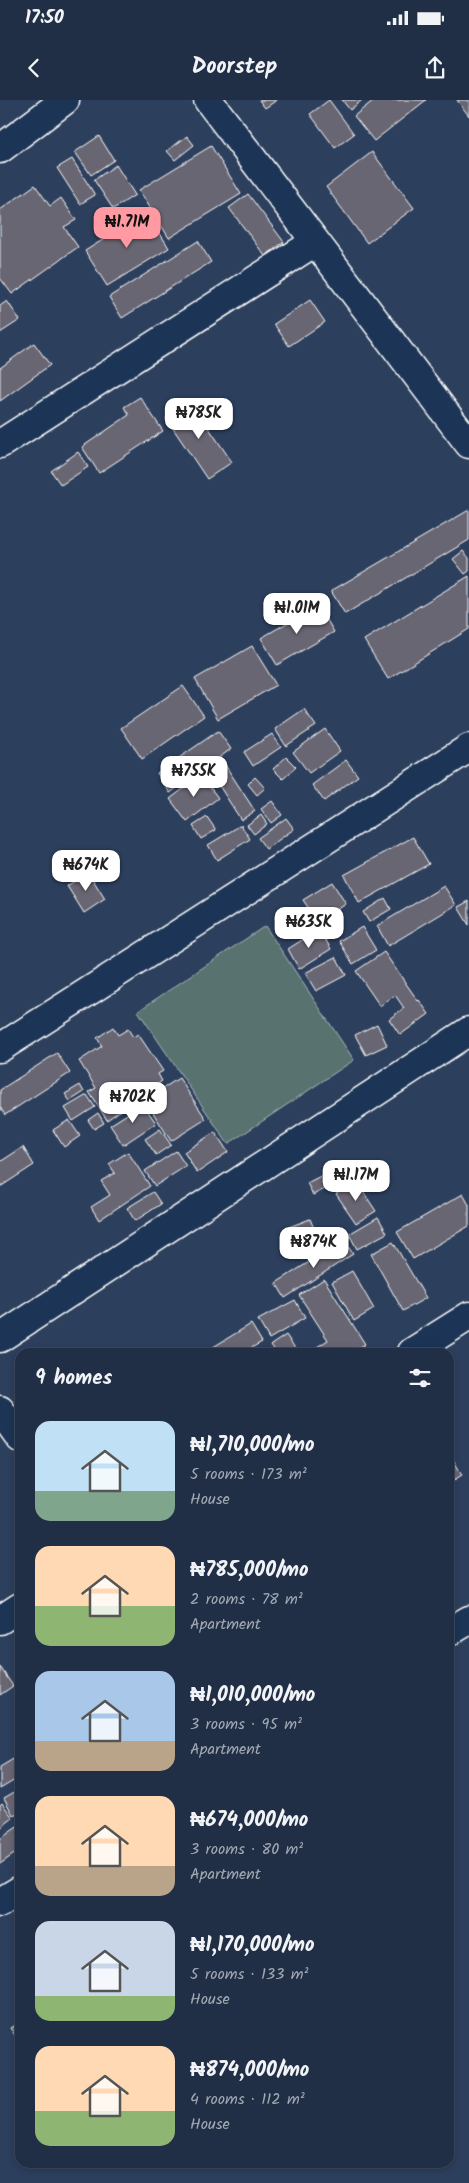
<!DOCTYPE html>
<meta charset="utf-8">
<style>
body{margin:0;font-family:Kalam,sans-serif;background:#2d3b51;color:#f1f3f6;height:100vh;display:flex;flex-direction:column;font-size:19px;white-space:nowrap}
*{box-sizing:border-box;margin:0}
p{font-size:16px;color:#a2a9b3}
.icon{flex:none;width:28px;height:28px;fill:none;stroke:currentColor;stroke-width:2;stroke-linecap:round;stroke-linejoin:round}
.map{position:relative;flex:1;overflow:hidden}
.drawer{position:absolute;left:15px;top:1248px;width:439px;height:820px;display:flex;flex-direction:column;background:#212f46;border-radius:15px;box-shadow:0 2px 8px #0003,0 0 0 1px #3e4a5f}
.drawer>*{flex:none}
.price{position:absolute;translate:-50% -42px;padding:0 11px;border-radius:10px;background:#fff;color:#222;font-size:16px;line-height:32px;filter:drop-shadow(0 1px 2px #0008)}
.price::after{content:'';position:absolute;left:50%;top:30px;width:15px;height:11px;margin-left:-8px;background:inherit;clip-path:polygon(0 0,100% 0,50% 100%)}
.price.current{background:#ff9aa2;color:#111}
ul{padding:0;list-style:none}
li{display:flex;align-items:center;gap:15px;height:125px;padding:0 20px}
li span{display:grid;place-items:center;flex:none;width:140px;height:100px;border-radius:15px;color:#555}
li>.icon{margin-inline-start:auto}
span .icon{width:60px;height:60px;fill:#fffc;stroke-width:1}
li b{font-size:21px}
h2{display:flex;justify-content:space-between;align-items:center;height:60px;padding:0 20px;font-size:21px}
.status{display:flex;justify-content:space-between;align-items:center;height:35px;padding:0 25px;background:#212f46;direction:ltr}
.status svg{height:14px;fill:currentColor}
header{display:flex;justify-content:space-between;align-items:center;height:65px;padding:0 20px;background:#212f46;font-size:22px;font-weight:600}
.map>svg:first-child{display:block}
.green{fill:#59726f;stroke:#acb8b7}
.building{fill:#696673;stroke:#fff}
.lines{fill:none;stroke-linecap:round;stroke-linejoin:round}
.street-casing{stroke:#fff;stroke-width:31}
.street{stroke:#1d3557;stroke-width:28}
</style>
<div class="status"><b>17:50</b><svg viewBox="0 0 49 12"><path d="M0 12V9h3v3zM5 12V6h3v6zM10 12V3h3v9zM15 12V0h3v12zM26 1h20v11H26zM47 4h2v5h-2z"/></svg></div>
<header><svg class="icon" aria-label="back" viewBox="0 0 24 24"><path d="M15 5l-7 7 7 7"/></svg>Doorstep<svg class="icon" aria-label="share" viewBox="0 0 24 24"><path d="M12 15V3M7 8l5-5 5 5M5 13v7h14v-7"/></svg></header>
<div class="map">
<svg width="469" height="2083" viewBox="0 0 469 2083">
<rect width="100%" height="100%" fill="#2c3f5d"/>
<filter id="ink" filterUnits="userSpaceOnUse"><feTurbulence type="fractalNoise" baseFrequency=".02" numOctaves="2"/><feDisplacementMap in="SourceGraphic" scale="10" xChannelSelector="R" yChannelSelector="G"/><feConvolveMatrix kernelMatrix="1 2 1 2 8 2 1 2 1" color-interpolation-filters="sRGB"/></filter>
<g filter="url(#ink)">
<polygon class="green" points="265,826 354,960 228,1044 138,911"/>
<g class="building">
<polygon points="259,0 277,0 265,8"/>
<polygon points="329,0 354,34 335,48 310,14"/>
<polygon points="342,0 362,0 350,10"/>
<polygon points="374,0 426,0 374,41 354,16"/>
<polygon points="457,0 469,0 469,16"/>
<polygon points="99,36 114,60 91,75 75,52"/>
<polygon points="187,36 194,45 175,60 167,51"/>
<polygon points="211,46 241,94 169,138 139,90"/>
<polygon points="372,52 414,108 367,143 326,87"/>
<polygon points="72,59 95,95 80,104 57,68"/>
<polygon points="116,65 135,95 113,109 94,80"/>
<polygon points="35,85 50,106 61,98 76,120 64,127 78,147 12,194 0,178 0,110"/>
<polygon points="248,94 284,142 265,156 229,108"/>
<polygon points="147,112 169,148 107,186 85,151"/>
<polygon points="198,141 211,162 122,218 109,197"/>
<polygon points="310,200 325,222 289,246 274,224"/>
<polygon points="7,201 20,220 0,233 0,206"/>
<polygon points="34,243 50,265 0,301 0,268"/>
<polygon points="140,297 163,331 99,373 82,347 129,315 124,307"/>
<polygon points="191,302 232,362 207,379 166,318"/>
<polygon points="78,352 88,367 61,385 51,371"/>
<polygon points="469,410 469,440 345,514 331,491"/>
<polygon points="463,451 469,458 469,471 465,474 453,459"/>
<polygon points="469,476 469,529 388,579 364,540"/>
<polygon points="318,505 334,532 277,565 261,538"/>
<polygon points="252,546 276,585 218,619 195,579"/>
<polygon points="183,586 204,616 142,659 121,628"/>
<polygon points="304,609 316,626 286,646 275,629"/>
<polygon points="325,629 340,651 309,673 293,652"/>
<polygon points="218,631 231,649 170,693 157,673"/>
<polygon points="272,634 281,647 253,666 244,652"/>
<polygon points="286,657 296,667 283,679 273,669"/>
<polygon points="346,660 358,676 324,701 312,685"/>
<polygon points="225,665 255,711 241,720 211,673"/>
<polygon points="201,675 218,698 187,722 170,699"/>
<polygon points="255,677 265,688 257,695 248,684"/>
<polygon points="272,701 282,715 271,723 261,709"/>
<polygon points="261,715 267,724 254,734 247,725"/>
<polygon points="207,717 216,730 201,739 193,726"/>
<polygon points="286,718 294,729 266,749 258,738"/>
<polygon points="241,725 250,739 217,760 208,745"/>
<polygon points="413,737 429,764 359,803 344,775"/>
<polygon points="88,772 105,799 84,813 67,786"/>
<polygon points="332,782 346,804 318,822 303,800"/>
<polygon points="444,786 456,805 388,846 377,826"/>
<polygon points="385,798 391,809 369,822 363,812"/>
<polygon points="469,801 469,825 458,807"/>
<polygon points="289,809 301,827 286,836 275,818"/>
<polygon points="362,827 376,850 353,864 339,841"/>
<polygon points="319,829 331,849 299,869 288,849"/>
<polygon points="384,852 418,901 419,900 429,914 400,935 389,919 404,908 395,895 380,906 356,871"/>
<polygon points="336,857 346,875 316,891 305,873"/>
<polygon points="377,924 387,945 366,955 355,935"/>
<polygon points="113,927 118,935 128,929 133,937 138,934 163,971 158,974 162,981 107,1020 89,992 96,988 79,961 102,946 97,938"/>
<polygon points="57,953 70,973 5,1015 0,1007 0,990"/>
<polygon points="179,978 206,1019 171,1041 145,1000"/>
<polygon points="80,985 84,992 70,1001 65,994"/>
<polygon points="87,995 95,1007 73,1021 65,1008"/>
<polygon points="143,1004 156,1023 123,1045 110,1025"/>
<polygon points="98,1013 104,1023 94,1029 88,1020"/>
<polygon points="69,1020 80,1036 64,1047 53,1030"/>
<polygon points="160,1029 171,1045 156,1055 145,1039"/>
<polygon points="215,1032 228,1052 197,1073 184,1052"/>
<polygon points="23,1047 34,1065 0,1087 0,1062"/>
<polygon points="176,1051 186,1066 155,1086 145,1071"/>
<polygon points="128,1052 150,1086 99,1120 91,1107 110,1095 101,1081 115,1073 109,1064"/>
<polygon points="342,1065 348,1077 313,1095 307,1083"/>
<polygon points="356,1081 376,1111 356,1123 336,1094"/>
<polygon points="153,1092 161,1104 135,1121 127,1108"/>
<polygon points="463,1094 469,1105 469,1126 413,1159 397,1132"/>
<polygon points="378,1117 387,1133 357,1149 349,1134"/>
<polygon points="310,1119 316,1133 295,1142 289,1127"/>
<polygon points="344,1140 353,1154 285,1198 276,1183"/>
<polygon points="393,1142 426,1198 403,1211 371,1154"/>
<polygon points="352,1171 374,1209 354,1221 332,1182"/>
<polygon points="324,1179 365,1244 352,1252 309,1252 328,1240 299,1195"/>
<polygon points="295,1200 305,1218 269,1239 258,1220"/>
<polygon points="251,1224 262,1242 244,1252 205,1252"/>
<polygon points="286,1235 297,1251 276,1252 271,1245"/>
<polygon points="453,1359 462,1375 449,1383 449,1361"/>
<polygon points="0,1567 13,1586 0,1595"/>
<polygon points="20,1655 20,1677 0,1689 0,1667"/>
<polygon points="18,1690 20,1694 20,1712 13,1715 4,1698"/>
<polygon points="2,1703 13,1718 0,1728 0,1705"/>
<polygon points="17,1727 20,1732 20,1750 0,1764 0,1739"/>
<polygon points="20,1922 20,1942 10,1928"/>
</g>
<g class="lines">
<g class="street-casing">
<g id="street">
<polyline points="208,0 469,344"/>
<polyline points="0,49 65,0"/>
<polyline points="0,344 315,142"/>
<polyline points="0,948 469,648"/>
<polyline points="0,1238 469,931"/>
<polyline points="412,1252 469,1216"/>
<polyline points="0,1310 20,1338"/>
<polyline points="0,1520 20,1507"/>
<polyline points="449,1532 469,1520"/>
<polyline points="0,1802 20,1790"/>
</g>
</g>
<use href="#street" class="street"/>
</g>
</g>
</svg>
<b class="price current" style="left:127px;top:149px">₦1.71M</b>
<b class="price" style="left:199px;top:340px">₦785K</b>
<b class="price" style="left:297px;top:535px">₦1.01M</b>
<b class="price" style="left:194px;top:698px">₦755K</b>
<b class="price" style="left:86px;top:792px">₦674K</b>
<b class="price" style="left:309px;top:849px">₦635K</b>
<b class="price" style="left:133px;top:1024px">₦702K</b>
<b class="price" style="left:356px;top:1102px">₦1.17M</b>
<b class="price" style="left:314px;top:1169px">₦874K</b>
<section class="drawer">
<h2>9 homes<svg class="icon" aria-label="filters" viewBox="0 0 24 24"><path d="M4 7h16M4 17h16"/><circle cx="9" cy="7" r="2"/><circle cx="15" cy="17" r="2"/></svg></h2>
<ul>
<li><span style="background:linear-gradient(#bfe0f5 70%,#7fa58c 0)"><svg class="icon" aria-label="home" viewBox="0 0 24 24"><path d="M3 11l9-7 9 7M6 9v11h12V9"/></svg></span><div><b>₦1,710,000/mo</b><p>5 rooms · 173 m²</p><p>House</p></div></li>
<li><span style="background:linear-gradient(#ffd9b3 60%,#8fb573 0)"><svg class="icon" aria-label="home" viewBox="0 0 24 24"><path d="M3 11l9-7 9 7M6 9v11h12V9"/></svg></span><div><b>₦785,000/mo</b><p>2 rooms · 78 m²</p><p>Apartment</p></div></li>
<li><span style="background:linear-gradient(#a9c7e8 70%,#b9a48a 0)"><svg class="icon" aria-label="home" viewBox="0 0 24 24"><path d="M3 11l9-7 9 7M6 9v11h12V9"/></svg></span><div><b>₦1,010,000/mo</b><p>3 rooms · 95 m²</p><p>Apartment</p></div></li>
<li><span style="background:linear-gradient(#ffd9b3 70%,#b9a48a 0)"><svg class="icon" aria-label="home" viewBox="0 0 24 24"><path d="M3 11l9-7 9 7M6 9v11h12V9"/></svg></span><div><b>₦674,000/mo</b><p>3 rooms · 80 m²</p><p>Apartment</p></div></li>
<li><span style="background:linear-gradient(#c9d6e8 75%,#8fb573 0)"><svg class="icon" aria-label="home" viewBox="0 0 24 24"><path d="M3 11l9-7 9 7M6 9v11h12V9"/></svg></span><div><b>₦1,170,000/mo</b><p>5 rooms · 133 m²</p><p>House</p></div></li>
<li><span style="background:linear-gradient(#ffd9b3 65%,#8fb573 0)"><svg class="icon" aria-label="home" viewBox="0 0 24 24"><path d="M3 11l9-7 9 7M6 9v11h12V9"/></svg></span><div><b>₦874,000/mo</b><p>4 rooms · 112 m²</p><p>House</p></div></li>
</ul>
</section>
</div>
